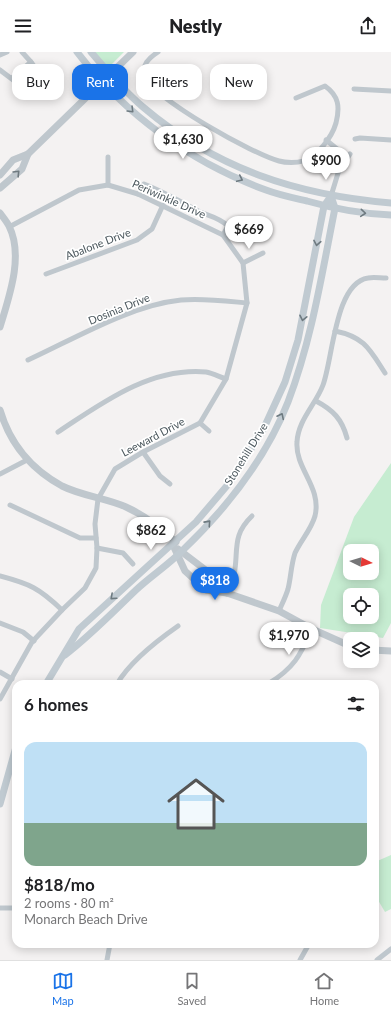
<!DOCTYPE html>
<meta charset="utf-8">
<style>
body{margin:0;font-family:Lato,sans-serif;background:#f2f2f2;color:#202124;height:100vh;display:flex;flex-direction:column;font-size:15px;white-space:nowrap}
*{box-sizing:border-box;margin:0}
p{font-size:13px;color:#757577}
.icon{flex:none;width:22px;height:22px;fill:none;stroke:currentColor;stroke-width:2;stroke-linecap:round;stroke-linejoin:round}
.map{position:relative;flex:1;overflow:hidden}
.sheet{position:absolute;left:12px;top:628px;width:367px;height:268px;display:flex;flex-direction:column;background:#fff;border-radius:12px;box-shadow:0 2px 10px #0003}
.sheet>*{flex:none}
.banner{position:absolute;left:12px;top:12px;width:367px;height:36px;display:flex;gap:8px}
.needle{width:26px;rotate:95deg}
.tools{position:absolute;left:343px;top:492px;display:grid;gap:8px}
.tools a{display:grid;place-items:center;width:36px;height:36px;border-radius:8px;background:#fff;box-shadow:0 2px 10px #0003;font-size:20px}
.price{position:absolute;translate:-50% -34px;padding:0 9px;border-radius:14px;background:#fff;color:#222;font-size:13px;line-height:26px;filter:drop-shadow(0 1px 2px #0008)}
.price::after{content:'';position:absolute;left:50%;top:24px;width:12px;height:9px;margin-left:-6px;background:inherit;clip-path:polygon(0 0,100% 0,50% 100%)}
.price.active{background:#1a73e8;color:#fff}
ul{padding:0;list-style:none}
li{display:grid;align-content:center;gap:8px;height:212px;padding:0 12px}
li+li{border-top:1px solid #e0e0e0}
li span{display:grid;place-items:center;height:124px;border-radius:12px;color:#555}
li>.icon{margin-inline-start:auto}
span .icon{width:72px;height:72px;fill:#fffc;stroke-width:1}
li b{font-size:17px}
h2{display:flex;justify-content:space-between;align-items:center;height:48px;padding:0 12px;font-size:17px}
.pill{padding:0 14px;border-radius:12px;background:#fff;box-shadow:0 2px 10px #0003;font-size:14px;line-height:36px}
.pill.active{background:#1a73e8;color:#fff}
header{display:flex;justify-content:space-between;align-items:center;height:52px;padding:0 12px;background:#fff;font-size:18px;font-weight:800}
.dock{display:flex;justify-content:space-around;align-items:center;height:56px;border-top:1px solid #e0e0e0;background:#fff;font-size:11px;color:#757577}
.dock a{display:grid;justify-items:center;gap:2px}
.dock .active{color:#1a73e8}
.map>svg:first-child{display:block}
.green{fill:#c6ecd1;fill-rule:evenodd}
.lines{fill:none;stroke-linecap:round;stroke-linejoin:round}
.minor{stroke:#bfc7cd;stroke-width:5}
.tertiary{stroke:#bfc7cd;stroke-width:7}
.secondary{stroke:#c0cad1;stroke-width:7}
.oneway{stroke:#6e7a80}
.oneway2{stroke:#6e797f}
.labels{text-anchor:middle;stroke-width:3.5;stroke-linejoin:round;paint-order:stroke}
.street-label{font-size:11px;fill:#4b575d;stroke:#fff}
</style>
<header><svg class="icon" aria-label="menu" viewBox="0 0 24 24"><path d="M4 6h16M4 12h16M4 18h16"/></svg>Nestly<svg class="icon" aria-label="share" viewBox="0 0 24 24"><path d="M12 15V3M7 8l5-5 5 5M5 13v7h14v-7"/></svg></header>
<div class="map">
<svg width="391" height="908" viewBox="0 0 391 908">
<rect width="100%" height="100%" fill="#f4f2f2"/>
<g class="green">
<polygon points="94,0 124,0 108,16"/>
<path d="M391,411v160l-8,15 -63,-10 1,-23 33,-88zM350,499h22v22h-22zM350,543h22v22h-22z"/>
<polygon points="391,803 391,857 385,860 375,843 375,810"/>
</g>
<g class="lines">
<g class="minor">
<path d="M158,0c-9,6 -17,13 -13,24 8,23 110,79 134,85 7,2 18,2 24,0 14,-4 29,-24 33,-38 4,-16 3,-27 -11,-37l-29,12"/>
<polyline points="0,3 7,0"/>
<polyline points="0,18 33,43 37,42 47,32 31,10 22,0"/>
<polyline points="12,26 31,10"/>
<polyline points="354,37 391,39"/>
<polyline points="355,87 360,86 391,88"/>
<polyline points="326,88 347,105"/>
<polyline points="108,105 108,133"/>
<path d="M138,142l6,-10c20,8 38,18 56,28 10,4 20,6 28,14l-5,9"/>
<polyline points="331,144 339,118 350,102"/>
<polyline points="243,211 263,201"/>
<polyline points="46,222 137,188 152,177 163,153"/>
<path d="M335,279c30,6 35,19 50,42"/>
<path d="M28,308c46,-21 103,-55 153,-60 22,-2 45,1 66,3"/>
<path d="M316,349c17,9 26,18 31,37"/>
<polyline points="200,371 209,379"/>
<path d="M58,380c44,-29 92,-65 148,-60 6,1 14,5 20,7"/>
<polyline points="143,400 160,424 170,432"/>
<polyline points="0,422 27,408"/>
<polyline points="10,453 80,486 96,486"/>
<polyline points="97,496 123,501 133,512"/>
<path d="M0,524c30,8 39,12 62,34"/>
<path d="M227,541c2,-5 6,-12 7,-18 5,-24 -3,-39 18,-59"/>
<path d="M279,559c3,-7 7,-15 9,-22 3,-12 3,-24 7,-36 6,-13 16,-23 20,-37 7,-29 -20,-47 -18,-74 1,-22 19,-38 26,-57 10,-27 12,-102 45,-107 5,-1 12,0 18,0"/>
<polyline points="0,571 23,580 34,589"/>
<polyline points="0,620 12,627"/>
<path d="M117,632c12,-21 41,-44 61,-58"/>
<path d="M268,632c26,-16 32,-28 44,-55"/>
<polyline points="0,647 32,590 62,558 85,536 96,516 97,496 95,472 98,447 115,417 143,400 200,371 226,327 247,251 243,211 223,183 138,142 108,133 79,138 9,175"/>
<polyline points="0,856 16,856"/>
<polyline points="107,908 110,892"/>
<polyline points="300,908 309,892"/>
<polyline points="377,908 391,897"/>
</g>
<g class="tertiary">
<polyline points="0,123 13,108 28,102 133,0"/>
<polyline points="0,136 22,117 28,102"/>
<path d="M0,161c3,4 7,9 9,13 15,30 0,71 -9,101"/>
<path d="M0,358c10,34 31,59 62,76 20,10 44,12 64,21 20,9 34,20 50,35"/>
<polyline points="173,493 185,519 206,538 227,541 279,559 312,577 350,594"/>
<polyline points="178,497 216,526 227,541"/>
<polyline points="372,598 391,599"/>
</g>
<g class="secondary">
<path d="M77,0c48,63 115,111 189,138 13,5 28,8 41,11 28,8 55,13 84,14"/>
<path d="M91,0c16,19 33,39 52,55 73,62 154,88 248,96"/>
<path d="M65,603c26,-20 48,-43 71,-65 15,-14 32,-25 46,-39 44,-42 84,-93 106,-149 24,-63 34,-129 47,-194l-4,-12"/>
<polyline points="46,632 79,577 196,470 231,429 263,378 285,330 298,288 324,154 331,144"/>
<polyline points="0,752 16,695"/>
</g>
</g>
<defs><path id="oneway-chevron" d="M-2-3.5L2.5 0L-2 3.5" fill="none" stroke-width="1.6" stroke-linecap="round" stroke-linejoin="round"/></defs>
<g class="oneway">
<use href="#oneway-chevron" transform="translate(131 58) rotate(45)"/>
<use href="#oneway-chevron" transform="translate(240 127) rotate(25)"/>
<use href="#oneway-chevron" transform="translate(363 161) rotate(5)"/>
<use href="#oneway-chevron" transform="translate(317 191) rotate(100)"/>
<use href="#oneway-chevron" transform="translate(303 266) rotate(102)"/>
<use href="#oneway-chevron" transform="translate(281 364) rotate(-64)"/>
<use href="#oneway-chevron" transform="translate(208 471) rotate(-48)"/>
<use href="#oneway-chevron" transform="translate(113 545) rotate(138)"/>
</g>
<use class="oneway2" href="#oneway-chevron" transform="translate(17 121) rotate(-46)"/>
<g class="labels">
<g class="street-label">
<text transform="translate(169 147) rotate(24)" y="4">Periwinkle Drive</text>
<text transform="translate(98 192) rotate(-21)" y="4">Abalone Drive</text>
<text transform="translate(119 257) rotate(-22)" y="4">Dosinia Drive</text>
<text transform="translate(153 385) rotate(-28)" y="4">Leeward Drive</text>
<text transform="translate(246 402) rotate(-58)" y="4">Stonehill Drive</text>
</g>
</g>
</svg>
<div class="tools">
<a><svg class="needle" viewBox="-14 -14 28 28"><path d="M0-13l5 13h-10z" fill="#e53935"/><path d="M0 13l5-13h-10z" fill="#757577"/></svg></a>
<a><svg class="icon" aria-label="locate" viewBox="0 0 24 24"><circle cx="12" cy="12" r="6"/><path d="M12 2v4M12 18v4M2 12h4M18 12h4"/></svg></a>
<a><svg class="icon" aria-label="layers" viewBox="0 0 24 24"><path d="M12 4l9 5-9 5-9-5zM3 14l9 5 9-5"/></svg></a>
</div>
<b class="price" style="left:183px;top:108px">$1,630</b>
<b class="price" style="left:326px;top:129px">$900</b>
<b class="price" style="left:249px;top:198px">$669</b>
<b class="price" style="left:151px;top:499px">$862</b>
<b class="price active" style="left:215px;top:549px">$818</b>
<b class="price" style="left:289px;top:604px">$1,970</b>
<div class="banner">
<a class="pill">Buy</a>
<a class="pill active">Rent</a>
<a class="pill">Filters</a>
<a class="pill">New</a>
</div>
<section class="sheet">
<h2>6 homes<svg class="icon" aria-label="filters" viewBox="0 0 24 24"><path d="M4 7h16M4 17h16"/><circle cx="9" cy="7" r="2"/><circle cx="15" cy="17" r="2"/></svg></h2>
<ul>
<li><span style="background:linear-gradient(#bfe0f5 65%,#7fa58c 0)"><svg class="icon" aria-label="home" viewBox="0 0 24 24"><path d="M3 11l9-7 9 7M6 9v11h12V9"/></svg></span><div><b>$818/mo</b><p>2 rooms · 80 m²</p><p>Monarch Beach Drive</p></div></li>
</ul>
</section>
</div>
<nav class="dock">
<a class="active"><svg class="icon" aria-label="map" viewBox="0 0 24 24"><path d="M3 6l6-2 6 2 6-2v14l-6 2-6-2-6 2zM9 4v14M15 6v14"/></svg>Map</a>
<a><svg class="icon" aria-label="saved" viewBox="0 0 24 24"><path d="M7 4h10v16l-5-4-5 4z"/></svg>Saved</a>
<a><svg class="icon" aria-label="home" viewBox="0 0 24 24"><path d="M3 11l9-7 9 7M6 9v11h12V9"/></svg>Home</a>
</nav>
